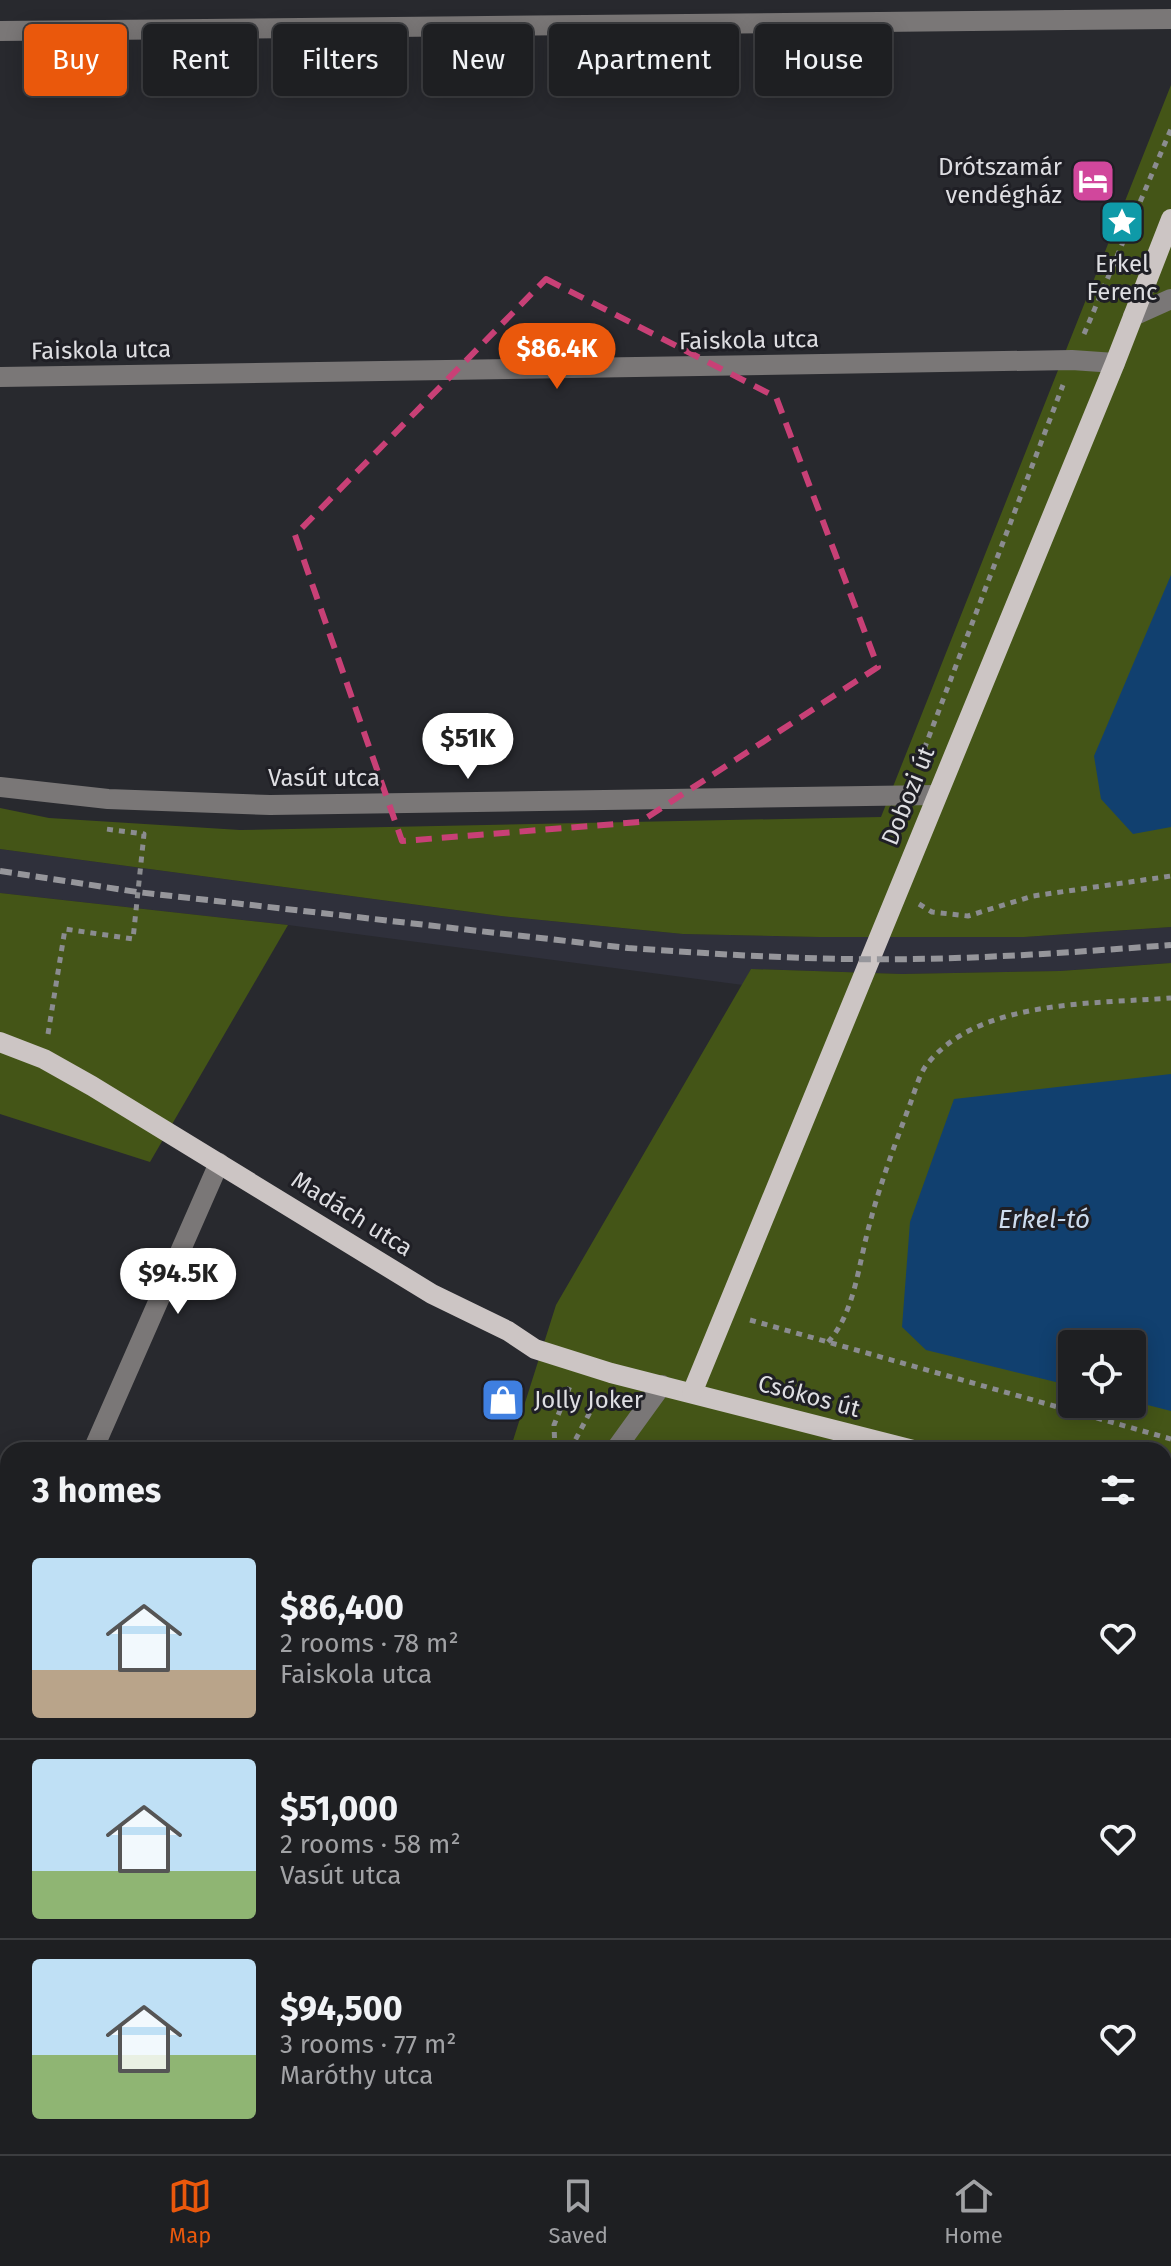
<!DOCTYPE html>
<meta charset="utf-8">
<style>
body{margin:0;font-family:"Fira Sans",sans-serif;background:#2b2c2f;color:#f1f3f6;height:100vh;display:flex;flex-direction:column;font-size:30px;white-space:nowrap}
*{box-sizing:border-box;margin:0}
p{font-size:26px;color:#a1a2a5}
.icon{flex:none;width:44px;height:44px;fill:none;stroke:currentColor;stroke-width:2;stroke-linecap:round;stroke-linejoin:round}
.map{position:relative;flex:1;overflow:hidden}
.drawer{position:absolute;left:0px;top:1442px;width:1172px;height:712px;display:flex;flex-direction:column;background:#1e1f22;border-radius:24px 24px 0 0;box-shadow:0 4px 20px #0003,0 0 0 2px #3c3d40}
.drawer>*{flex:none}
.top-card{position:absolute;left:24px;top:24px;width:1124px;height:72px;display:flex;gap:16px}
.controls{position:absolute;left:1058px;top:1330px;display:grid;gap:16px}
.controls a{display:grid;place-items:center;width:88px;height:88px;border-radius:8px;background:#1e1f22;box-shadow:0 4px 20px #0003,0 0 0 2px #3c3d40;font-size:40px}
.price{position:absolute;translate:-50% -68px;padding:0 18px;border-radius:28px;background:#fff;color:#222;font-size:26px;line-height:52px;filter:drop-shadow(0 2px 4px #0008)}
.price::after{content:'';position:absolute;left:50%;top:48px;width:24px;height:18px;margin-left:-12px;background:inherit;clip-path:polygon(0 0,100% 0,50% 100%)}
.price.selected{background:#ea580c;color:#fff}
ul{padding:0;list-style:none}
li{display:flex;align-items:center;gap:24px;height:200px;padding:0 32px}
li+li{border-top:2px solid #3c3d40}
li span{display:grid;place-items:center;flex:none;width:224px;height:160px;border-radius:8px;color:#555}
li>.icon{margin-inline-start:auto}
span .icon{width:96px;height:96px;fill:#fffc;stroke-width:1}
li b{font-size:34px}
h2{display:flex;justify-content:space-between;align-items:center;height:96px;padding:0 32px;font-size:34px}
.pill{padding:0 28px;border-radius:8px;background:#1e1f22;box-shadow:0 4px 20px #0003,0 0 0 2px #3c3d40;font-size:28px;line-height:72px}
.pill.selected{background:#ea580c;color:#fff}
.tabs{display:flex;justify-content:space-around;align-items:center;height:112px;border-top:2px solid #3c3d40;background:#1e1f22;font-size:22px;color:#a1a2a5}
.tabs a{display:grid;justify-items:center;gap:4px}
.tabs .selected{color:#ea580c}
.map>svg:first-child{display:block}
.built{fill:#2f303b}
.green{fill:#445517;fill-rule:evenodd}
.water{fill:#11406f}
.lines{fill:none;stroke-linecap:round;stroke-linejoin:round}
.path{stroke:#8b8c90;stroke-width:5;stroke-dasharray:6 6;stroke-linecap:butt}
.minor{stroke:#7a7777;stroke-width:20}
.major{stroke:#ccc5c4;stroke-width:20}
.rail{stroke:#96969b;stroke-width:6;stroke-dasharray:12 6;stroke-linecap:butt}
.marked{fill:none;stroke:#c84076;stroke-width:6;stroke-dasharray:16 10;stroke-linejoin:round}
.labels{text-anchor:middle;stroke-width:6;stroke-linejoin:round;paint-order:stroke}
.poi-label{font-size:24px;fill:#dedee2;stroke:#1f1f25;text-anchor:end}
.street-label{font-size:24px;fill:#dedee2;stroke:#1f1f25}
.water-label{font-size:26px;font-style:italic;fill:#cddcee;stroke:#1f1f25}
</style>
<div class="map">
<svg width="1171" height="2154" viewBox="0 0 1171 2154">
<rect width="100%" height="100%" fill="#28292e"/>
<polygon class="built" points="0,849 501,916 683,934 819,937 1024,937 1171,927 1171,963 1060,971 902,974 751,969 743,985 288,925 0,893"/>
<g class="green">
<polygon points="1171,85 1171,927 1024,937 819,937 683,934 501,916 0,849 0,808 49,818 240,830 881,817"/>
<polygon points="0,893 288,925 150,1162 0,1114"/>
<path d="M1171,963v621l-7,-1v-133h-654l46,-145 195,-336 151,5 158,-3zM1072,1344h60v60h-60z"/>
</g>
<g class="water">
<polygon points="1171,575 1171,827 1133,834 1101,799 1094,756"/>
<polygon points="1171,1074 1171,1411 1132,1401 1132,1344 1072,1344 1072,1386 926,1350 902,1327 910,1222 954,1099"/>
</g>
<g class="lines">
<g class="path">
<polyline points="1084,334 1171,129"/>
<polyline points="920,760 1063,385"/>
<polyline points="919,904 932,912 968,916 1033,896 1171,876"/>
<polyline points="48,1034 65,929 133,939 144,834 106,829 106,826"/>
<polyline points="750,1320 1171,1439"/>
<path d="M828,1342c25,-27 30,-72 39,-108 11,-44 26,-85 42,-127 5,-13 9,-29 16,-40 50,-68 170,-63 246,-69"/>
<polyline points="555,1450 554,1425 570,1386"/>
<polyline points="570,1450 599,1395"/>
</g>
<g class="minor">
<polyline points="0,31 1171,19"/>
<polyline points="1133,316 1171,299"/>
<polyline points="0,377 1072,360 1115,363"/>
<polyline points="0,787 108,799 270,805 936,795"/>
<polyline points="93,1450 219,1163"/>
<polyline points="615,1450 662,1385"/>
<polyline points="1164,1574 1171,1575"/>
<polyline points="0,1659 8,1641"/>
<polyline points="1164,1767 1171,1732"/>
<polyline points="0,1970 8,1972"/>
<polyline points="353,2154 355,2146"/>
<polyline points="1084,2154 1086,2146"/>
</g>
<g class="major">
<polyline points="0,1042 44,1059 92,1086 432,1294 508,1331 535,1349 611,1373 913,1450"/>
<polyline points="692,1393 1115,363 1171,219"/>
<polyline points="1164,1515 1171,1517"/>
</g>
<path class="rail" d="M0,871l137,21 491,56c73,5 146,10 220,11 107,2 216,-6 323,-14"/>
</g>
<path class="marked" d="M546,279l230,118 102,270 -238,155 -238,19 -107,-306z"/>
<defs>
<g id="hotel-square" transform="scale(2.3)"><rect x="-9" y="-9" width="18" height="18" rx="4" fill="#d1479c" stroke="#1f1f25"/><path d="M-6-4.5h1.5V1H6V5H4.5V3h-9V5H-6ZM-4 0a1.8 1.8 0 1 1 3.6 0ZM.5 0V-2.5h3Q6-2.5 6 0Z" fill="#fff"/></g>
<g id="sight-square" transform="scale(2.3)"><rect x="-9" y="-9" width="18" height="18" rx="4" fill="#0f9aa8" stroke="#1f1f25"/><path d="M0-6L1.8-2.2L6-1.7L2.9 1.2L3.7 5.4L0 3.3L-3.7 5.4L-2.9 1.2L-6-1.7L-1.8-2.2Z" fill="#fff"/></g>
<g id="shop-square" transform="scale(2.3)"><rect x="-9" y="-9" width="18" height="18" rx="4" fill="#3f7fe0" stroke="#1f1f25"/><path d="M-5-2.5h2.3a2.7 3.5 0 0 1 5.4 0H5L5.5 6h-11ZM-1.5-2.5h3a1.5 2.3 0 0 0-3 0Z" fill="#fff"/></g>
</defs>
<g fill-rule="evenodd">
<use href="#hotel-square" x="1093" y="181"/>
<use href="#sight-square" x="1122" y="222"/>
<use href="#shop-square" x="503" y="1400"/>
</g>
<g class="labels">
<g class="poi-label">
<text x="1062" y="175">Drótszamár<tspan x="1062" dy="28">vendégház</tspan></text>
<text x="1122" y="272" text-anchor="middle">Erkel<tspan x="1122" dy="28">Ferenc</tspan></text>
<text x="534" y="1408" text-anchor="start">Jolly Joker</text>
</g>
<g class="street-label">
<text transform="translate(749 340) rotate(-1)" y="8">Faiskola utca</text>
<text transform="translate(101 350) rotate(-1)" y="8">Faiskola utca</text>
<text x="324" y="786">Vasút utca</text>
<text transform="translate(908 796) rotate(-68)" y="8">Dobozi út</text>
<text transform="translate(352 1214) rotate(32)" y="8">Madách utca</text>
<text transform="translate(809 1396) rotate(15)" y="8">Csókos út</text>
</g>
<g class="water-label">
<text x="1044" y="1228">Erkel-tó</text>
</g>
</g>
</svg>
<div class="controls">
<a><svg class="icon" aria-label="locate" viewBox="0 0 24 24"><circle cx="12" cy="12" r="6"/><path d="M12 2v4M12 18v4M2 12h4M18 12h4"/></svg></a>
</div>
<b class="price selected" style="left:557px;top:391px">$86.4K</b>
<b class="price" style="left:468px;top:781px">$51K</b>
<b class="price" style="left:178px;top:1316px">$94.5K</b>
<div class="top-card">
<a class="pill selected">Buy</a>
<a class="pill">Rent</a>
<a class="pill">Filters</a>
<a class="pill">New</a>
<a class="pill">Apartment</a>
<a class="pill">House</a>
</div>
<section class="drawer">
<h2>3 homes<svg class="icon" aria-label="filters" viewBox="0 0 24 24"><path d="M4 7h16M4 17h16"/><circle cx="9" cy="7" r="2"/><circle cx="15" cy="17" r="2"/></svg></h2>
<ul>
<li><span style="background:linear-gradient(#bfe0f5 70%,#b9a48a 0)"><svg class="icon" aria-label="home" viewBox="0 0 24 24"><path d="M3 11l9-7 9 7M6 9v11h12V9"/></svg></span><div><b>$86,400</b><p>2 rooms · 78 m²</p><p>Faiskola utca</p></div><svg class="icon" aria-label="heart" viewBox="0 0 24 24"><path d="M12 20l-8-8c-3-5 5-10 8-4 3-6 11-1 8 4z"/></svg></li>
<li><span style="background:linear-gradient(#bfe0f5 70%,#8fb573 0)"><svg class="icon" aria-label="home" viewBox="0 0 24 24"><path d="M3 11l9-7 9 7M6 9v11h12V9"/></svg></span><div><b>$51,000</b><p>2 rooms · 58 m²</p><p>Vasút utca</p></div><svg class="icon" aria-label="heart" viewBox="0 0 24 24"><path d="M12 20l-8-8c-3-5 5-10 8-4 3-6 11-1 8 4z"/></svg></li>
<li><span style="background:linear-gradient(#bfe0f5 60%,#8fb573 0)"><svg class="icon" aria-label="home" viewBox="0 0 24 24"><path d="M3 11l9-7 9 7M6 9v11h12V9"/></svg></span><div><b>$94,500</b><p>3 rooms · 77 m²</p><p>Maróthy utca</p></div><svg class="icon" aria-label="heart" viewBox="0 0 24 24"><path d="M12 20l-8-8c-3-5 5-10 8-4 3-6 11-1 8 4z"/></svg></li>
</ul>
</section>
</div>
<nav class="tabs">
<a class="selected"><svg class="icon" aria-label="map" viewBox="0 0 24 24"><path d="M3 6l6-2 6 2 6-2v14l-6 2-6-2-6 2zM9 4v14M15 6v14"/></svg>Map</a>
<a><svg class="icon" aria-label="saved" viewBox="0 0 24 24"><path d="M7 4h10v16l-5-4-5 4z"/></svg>Saved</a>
<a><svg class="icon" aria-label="home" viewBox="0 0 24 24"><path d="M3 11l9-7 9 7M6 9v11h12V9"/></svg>Home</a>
</nav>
